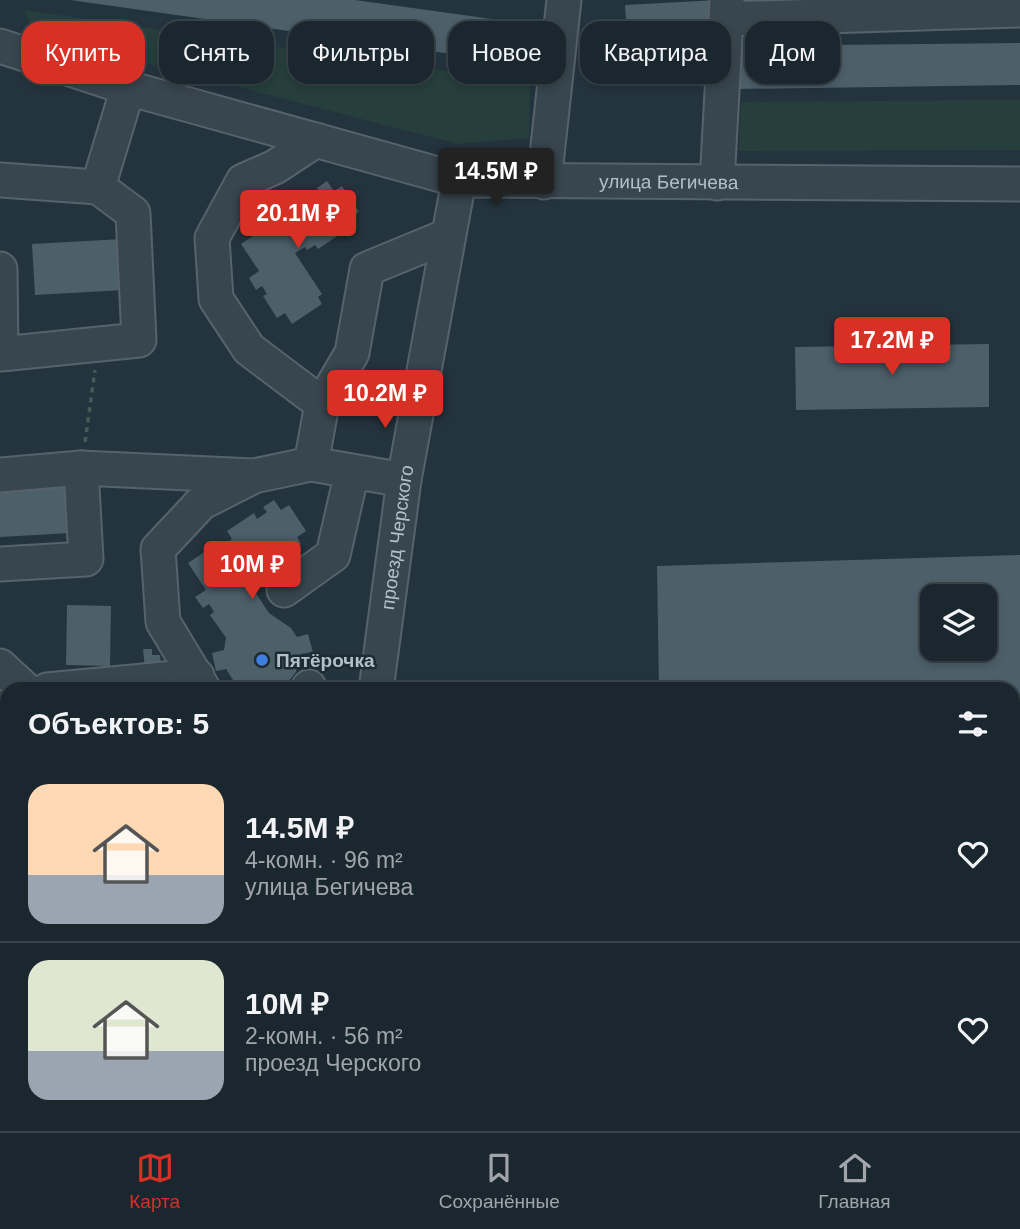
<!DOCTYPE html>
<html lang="ru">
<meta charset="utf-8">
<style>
body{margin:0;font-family:Arial,sans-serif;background:#242f36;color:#f1f3f6;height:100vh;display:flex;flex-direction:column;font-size:26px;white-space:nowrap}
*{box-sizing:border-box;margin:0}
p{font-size:23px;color:#a0a5aa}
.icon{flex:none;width:38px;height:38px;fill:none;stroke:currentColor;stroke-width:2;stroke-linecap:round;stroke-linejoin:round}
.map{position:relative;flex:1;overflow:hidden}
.panel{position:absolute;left:0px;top:682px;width:1020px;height:450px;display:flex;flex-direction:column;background:#1b272e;border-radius:21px 21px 0 0;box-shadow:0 4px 10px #0003,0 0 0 2px #39444a}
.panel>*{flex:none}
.guide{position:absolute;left:21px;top:21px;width:978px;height:63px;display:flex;gap:14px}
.fabs{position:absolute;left:920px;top:584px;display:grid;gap:14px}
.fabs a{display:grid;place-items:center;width:77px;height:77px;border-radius:14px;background:#1b272e;box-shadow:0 4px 10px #0003,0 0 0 2px #39444a;font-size:35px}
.price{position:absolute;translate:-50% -60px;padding:0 16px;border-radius:7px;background:#d93025;color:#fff;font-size:23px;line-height:46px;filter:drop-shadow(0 2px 4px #0008)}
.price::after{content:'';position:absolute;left:50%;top:42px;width:21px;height:16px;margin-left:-10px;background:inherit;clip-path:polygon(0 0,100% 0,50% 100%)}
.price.on{background:#222;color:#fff}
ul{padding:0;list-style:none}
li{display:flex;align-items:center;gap:21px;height:175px;padding:0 28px}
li+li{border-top:2px solid #39444a}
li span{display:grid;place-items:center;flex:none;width:196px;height:140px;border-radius:21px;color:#555}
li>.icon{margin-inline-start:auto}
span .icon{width:84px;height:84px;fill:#fffc;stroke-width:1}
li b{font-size:30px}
h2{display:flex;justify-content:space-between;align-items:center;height:84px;padding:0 28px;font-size:30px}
.tag{padding:0 24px;border-radius:21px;background:#1b272e;box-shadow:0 4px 10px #0003,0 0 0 2px #39444a;font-size:24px;line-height:63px}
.tag.on{background:#d93025;color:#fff}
.menu{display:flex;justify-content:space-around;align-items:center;height:98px;border-top:2px solid #39444a;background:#1b272e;font-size:19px;color:#a0a5aa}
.menu a{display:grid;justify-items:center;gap:4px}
.menu .on{color:#d93025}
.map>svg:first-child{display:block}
.green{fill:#263f3c}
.building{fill:#4d5f69;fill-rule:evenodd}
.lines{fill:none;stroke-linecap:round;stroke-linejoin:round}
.minor-casing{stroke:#56636c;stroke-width:37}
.path{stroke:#445b58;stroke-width:3.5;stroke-dasharray:5 5;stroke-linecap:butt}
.minor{stroke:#38464e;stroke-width:33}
.shop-dot{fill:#3f7fe0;stroke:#1d2b33;stroke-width:2.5}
.labels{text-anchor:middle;stroke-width:5;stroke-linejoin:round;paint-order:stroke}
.street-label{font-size:19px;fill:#b4c0c9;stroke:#1d2b33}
.poi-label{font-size:19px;font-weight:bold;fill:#b4c0c9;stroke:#1d2b33;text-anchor:start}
</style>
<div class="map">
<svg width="1020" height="1131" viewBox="0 0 1020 1131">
<rect width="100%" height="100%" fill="#24343e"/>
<g class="green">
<polygon points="24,10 530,83 529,138 458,144 34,34"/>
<polygon points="1020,100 1020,150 739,151 741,102"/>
<rect x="0" y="808" width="7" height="49"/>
</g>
<g class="building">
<polygon points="70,0 355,0 521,23 515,63"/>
<polygon points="718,0 721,47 628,53 625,5"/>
<polygon points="1020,43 1020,85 737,89 737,46"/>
<polygon points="327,181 334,191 342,186 359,212 350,218 354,225 318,249 315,245 307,250 305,247 295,253 322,294 318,297 322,304 292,324 285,313 277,318 263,296 267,294 262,286 256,290 249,278 259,271 241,244 265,228 268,232 285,220 280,212 307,194 311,200 320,194 317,188"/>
<polygon points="122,239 125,290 35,295 32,244"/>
<polygon points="989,344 989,407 796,410 795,347"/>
<polygon points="68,482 71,533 0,537 0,486"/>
<polygon points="274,500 281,510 289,505 306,531 297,537 301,544 265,568 263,564 254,569 252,566 242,572 269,613 291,628 297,637 308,634 313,652 301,654 296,672 287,683 275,690 250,690 233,680 226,669 216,671 212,653 224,650 226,638 210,615 214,612 209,604 203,608 195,597 206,590 188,563 212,547 214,551 232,539 227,531 254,513 257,519 267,512 263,507"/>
<path d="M1020,555v151h-7v-16h-354l-2,-124zM933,597h52v52h-52z"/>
<polygon points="67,605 111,606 110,666 66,665"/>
<polygon points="143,649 152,649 152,655 160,655 161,668 145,669"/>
<rect x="0" y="881" width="7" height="39"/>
<polygon points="1013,932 1015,932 1017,971 1013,971"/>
<polygon points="1013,1087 1020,1087 1020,1131 853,1131 852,1125 1013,1125"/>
<polygon points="587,1125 797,1125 797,1131 579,1131 579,1126"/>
</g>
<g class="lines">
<g class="minor-casing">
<g id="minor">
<polyline points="727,19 1020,10"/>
<path id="s1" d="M0,46l128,42 331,92 561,4"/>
<polyline points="0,180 98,187 128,88"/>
<polyline points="544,182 564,0"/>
<polyline points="717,183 727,0"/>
<polyline points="0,269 1,354 139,340 133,213 98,187"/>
<polyline points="322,404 352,353 367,269 447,236"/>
<polyline points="311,464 322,404 249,349 216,299 212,238 243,181 275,167 316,140"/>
<polyline points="0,475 81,468 253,476"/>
<polyline points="0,564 86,559 81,468"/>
<polyline points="284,590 333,555 352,472"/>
<polyline points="0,666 26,690"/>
<polyline points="47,690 197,676"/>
<polyline points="204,690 163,622 158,549 201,503 254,476 311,464 404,480"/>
<polyline points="307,690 309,687"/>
<path id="s2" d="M376,690l28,-210 55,-300"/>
<polyline points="0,780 7,780"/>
<polyline points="0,946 7,946"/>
<polyline points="1013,976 1020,975"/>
<polyline points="1013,1071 1020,1070"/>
<polyline points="839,1125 840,1131"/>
<polyline points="144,1131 144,1125"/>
<polyline points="568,1131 568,1125"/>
<polyline points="815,1131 815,1125"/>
</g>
</g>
<g class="path">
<polyline points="582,75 697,77"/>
<polyline points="85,442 95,370"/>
<polyline points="299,1131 300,1125"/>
</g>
<use href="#minor" class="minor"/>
</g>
<circle class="shop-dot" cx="262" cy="660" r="7"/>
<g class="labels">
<g class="street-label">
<text dy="7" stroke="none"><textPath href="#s1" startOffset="688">улица Бегичева</textPath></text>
<text dy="7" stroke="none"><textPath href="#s2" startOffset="154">проезд Черского</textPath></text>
</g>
<g class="poi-label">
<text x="276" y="667">Пятёрочка</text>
</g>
</g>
</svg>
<div class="fabs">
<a><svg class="icon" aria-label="layers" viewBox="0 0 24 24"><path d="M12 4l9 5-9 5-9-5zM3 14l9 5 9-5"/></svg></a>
</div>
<b class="price on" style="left:496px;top:208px">14.5M ₽</b>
<b class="price" style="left:298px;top:250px">20.1M ₽</b>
<b class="price" style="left:892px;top:377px">17.2M ₽</b>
<b class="price" style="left:385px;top:430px">10.2M ₽</b>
<b class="price" style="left:252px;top:601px">10M ₽</b>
<div class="guide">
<a class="tag on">Купить</a>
<a class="tag">Снять</a>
<a class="tag">Фильтры</a>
<a class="tag">Новое</a>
<a class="tag">Квартира</a>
<a class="tag">Дом</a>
</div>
<section class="panel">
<h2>Объектов: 5<svg class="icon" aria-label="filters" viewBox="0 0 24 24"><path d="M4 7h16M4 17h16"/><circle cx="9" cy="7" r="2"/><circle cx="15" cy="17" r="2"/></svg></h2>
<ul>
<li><span style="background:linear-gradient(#ffd9b3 65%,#9aa5b1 0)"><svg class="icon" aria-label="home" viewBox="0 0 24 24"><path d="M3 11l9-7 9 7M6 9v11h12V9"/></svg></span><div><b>14.5M ₽</b><p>4-комн. · 96 m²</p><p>улица Бегичева</p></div><svg class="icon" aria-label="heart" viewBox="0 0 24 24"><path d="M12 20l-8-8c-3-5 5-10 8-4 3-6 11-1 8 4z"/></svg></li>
<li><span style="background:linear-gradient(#dfe7d0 65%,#9aa5b1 0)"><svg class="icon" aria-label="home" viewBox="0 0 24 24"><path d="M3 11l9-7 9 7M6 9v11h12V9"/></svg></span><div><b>10M ₽</b><p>2-комн. · 56 m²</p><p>проезд Черского</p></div><svg class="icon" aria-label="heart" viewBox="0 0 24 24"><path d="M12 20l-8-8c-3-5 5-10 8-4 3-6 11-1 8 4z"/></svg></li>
</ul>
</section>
</div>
<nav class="menu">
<a class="on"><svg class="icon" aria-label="map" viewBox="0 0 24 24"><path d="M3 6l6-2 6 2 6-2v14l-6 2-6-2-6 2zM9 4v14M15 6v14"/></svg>Карта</a>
<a><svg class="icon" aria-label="saved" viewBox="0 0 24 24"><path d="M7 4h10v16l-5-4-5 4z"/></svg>Сохранённые</a>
<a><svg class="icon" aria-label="home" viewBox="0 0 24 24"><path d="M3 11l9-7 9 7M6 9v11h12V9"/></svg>Главная</a>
</nav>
